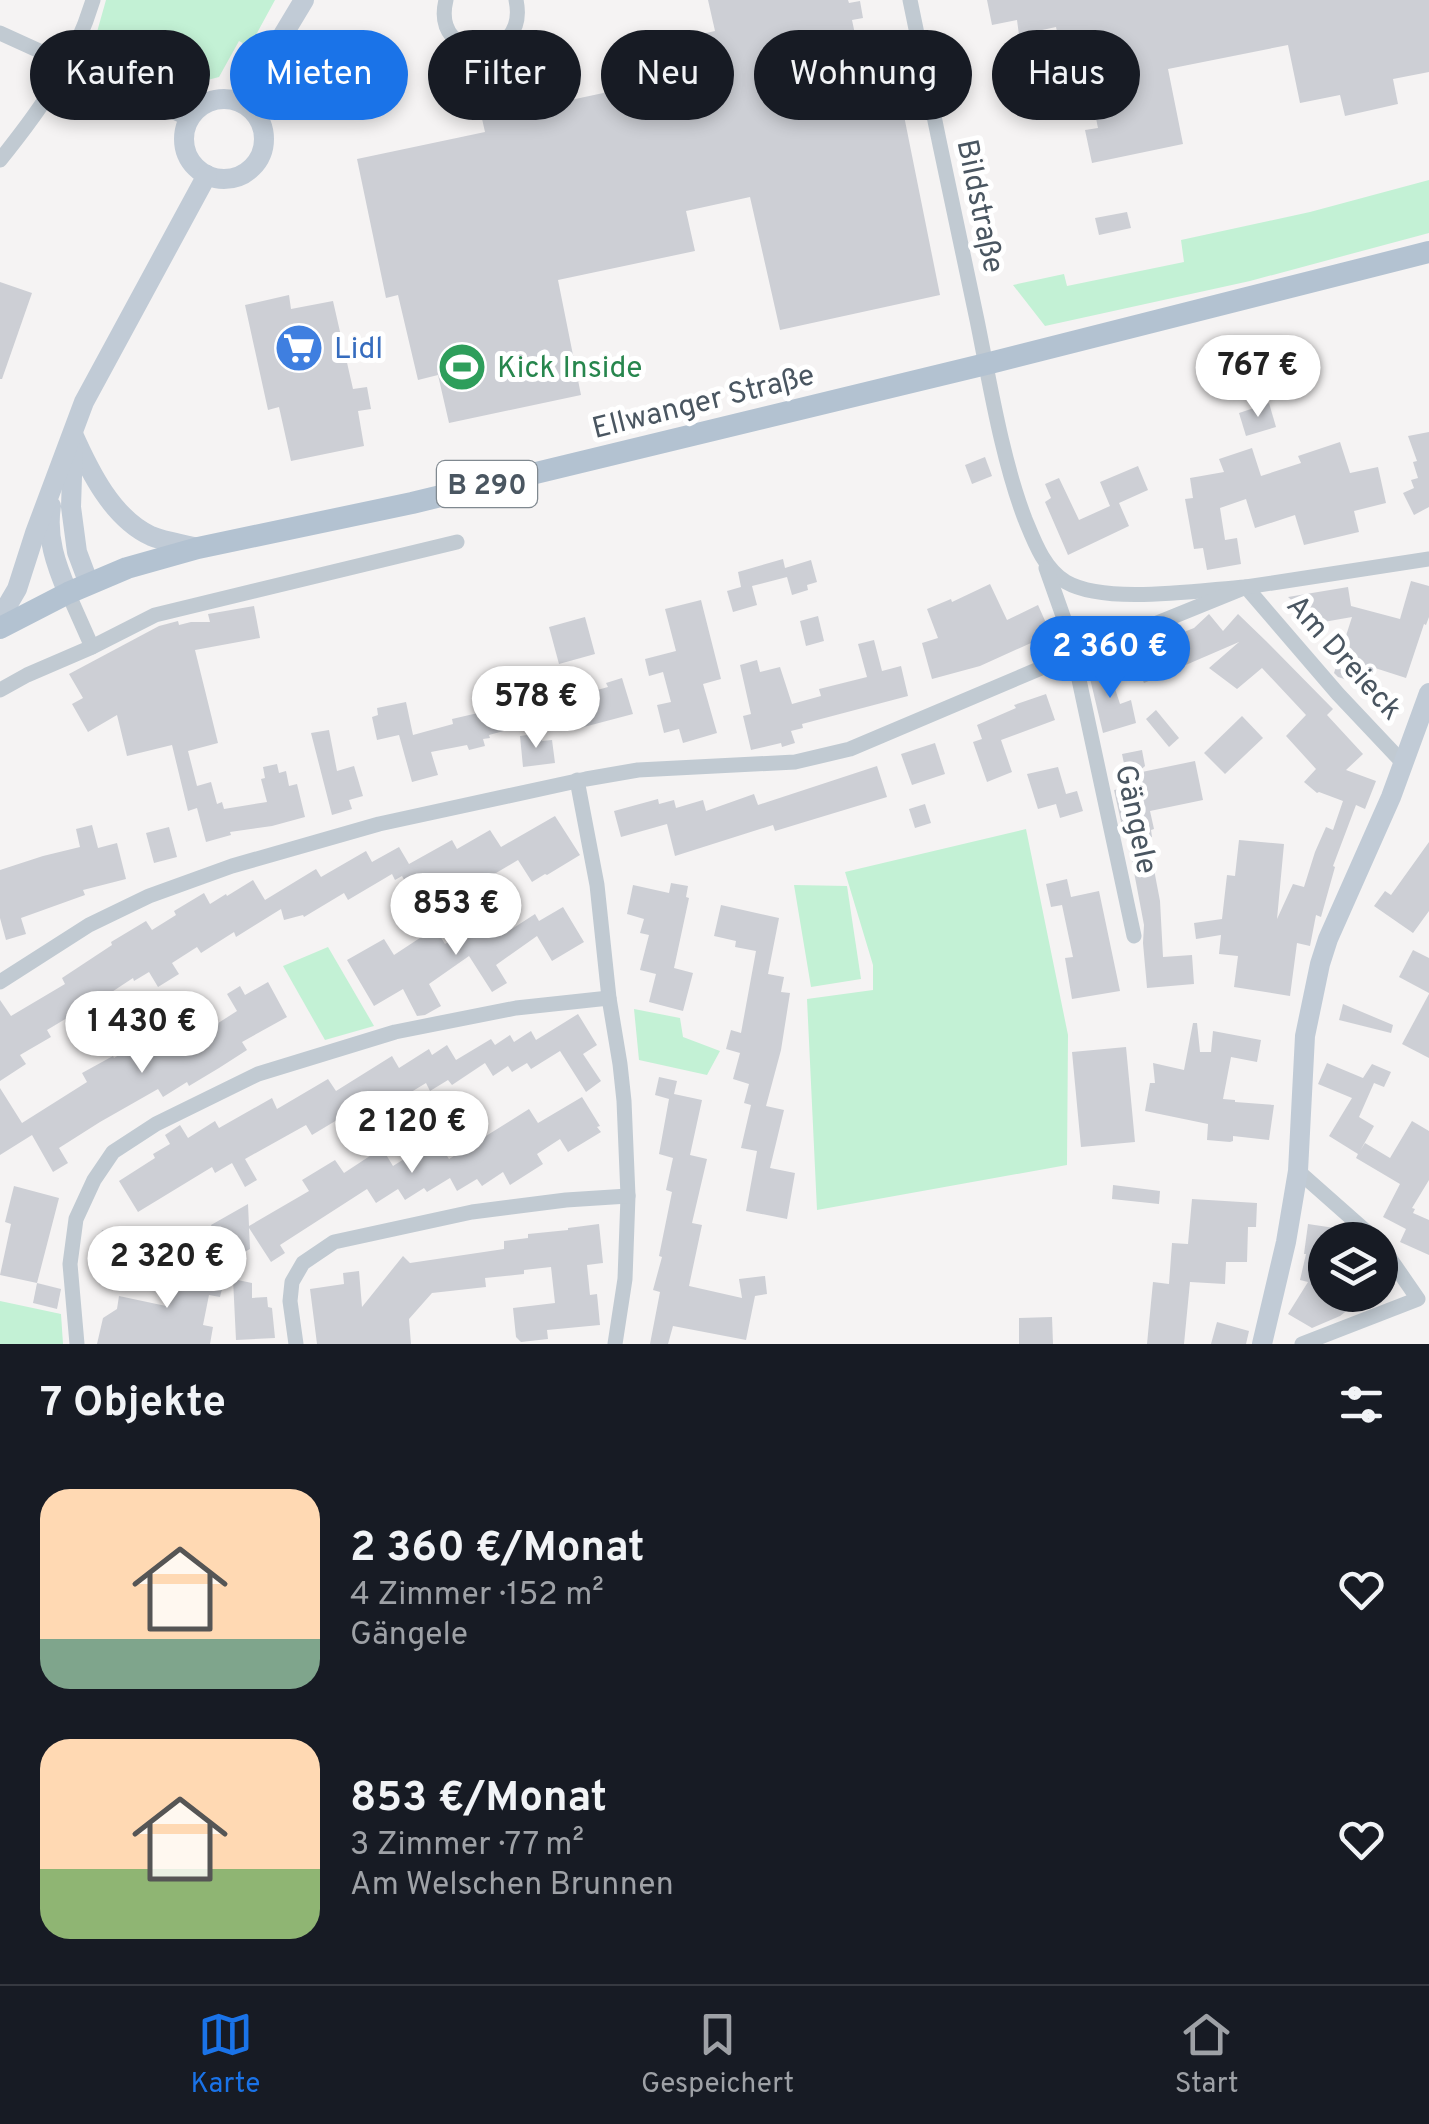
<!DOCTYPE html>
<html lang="de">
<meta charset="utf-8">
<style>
body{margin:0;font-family:Overpass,sans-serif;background:#20242c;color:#f1f3f6;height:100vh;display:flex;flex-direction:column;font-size:38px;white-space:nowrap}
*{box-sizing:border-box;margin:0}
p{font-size:32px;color:#9ea1a6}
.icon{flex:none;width:55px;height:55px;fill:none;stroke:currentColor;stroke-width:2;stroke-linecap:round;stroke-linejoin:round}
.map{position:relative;height:1344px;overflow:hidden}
.sheet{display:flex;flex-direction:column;background:#171b24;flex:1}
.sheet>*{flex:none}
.top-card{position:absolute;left:30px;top:30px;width:1370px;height:90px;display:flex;gap:20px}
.tools{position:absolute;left:1308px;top:1222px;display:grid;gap:20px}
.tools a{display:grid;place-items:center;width:90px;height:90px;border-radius:50%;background:#171b24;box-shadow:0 5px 15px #0003;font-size:50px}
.price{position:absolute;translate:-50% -85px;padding:0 22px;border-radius:35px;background:#fff;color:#222;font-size:32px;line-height:65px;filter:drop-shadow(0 2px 5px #0008)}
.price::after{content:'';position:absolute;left:50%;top:60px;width:30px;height:22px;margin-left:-15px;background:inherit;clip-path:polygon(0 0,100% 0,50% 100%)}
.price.active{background:#1a73e8;color:#fff}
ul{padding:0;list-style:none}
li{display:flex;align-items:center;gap:30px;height:250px;padding:0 40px}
li span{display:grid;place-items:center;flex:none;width:280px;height:200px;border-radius:30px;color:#555}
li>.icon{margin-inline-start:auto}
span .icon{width:120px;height:120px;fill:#fffc;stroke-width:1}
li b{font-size:42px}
h2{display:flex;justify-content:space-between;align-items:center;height:120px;padding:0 40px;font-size:42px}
.chip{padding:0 35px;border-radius:45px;background:#171b24;box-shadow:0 5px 15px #0003;font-size:35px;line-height:90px}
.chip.active{background:#1a73e8;color:#fff}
.menu{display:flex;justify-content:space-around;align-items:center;height:140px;border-top:2px solid #363941;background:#171b24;font-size:28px;color:#9ea1a6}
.menu a{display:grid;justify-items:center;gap:5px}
.menu .active{color:#1a73e8}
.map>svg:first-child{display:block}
.green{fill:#c3f1d5}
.building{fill:#cdcfd5}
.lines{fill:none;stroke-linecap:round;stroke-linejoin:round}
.street{stroke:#c1cad2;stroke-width:15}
.secondary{stroke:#c1cbd6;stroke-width:20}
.primary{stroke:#b3c2d1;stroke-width:22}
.labels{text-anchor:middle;stroke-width:10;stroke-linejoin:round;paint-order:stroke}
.shield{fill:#fff;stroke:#808990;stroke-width:2.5}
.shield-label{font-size:28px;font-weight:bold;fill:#4a5661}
.street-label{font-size:30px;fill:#4a5661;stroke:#fff}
.shop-label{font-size:30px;fill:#366cbe;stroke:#fff;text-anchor:start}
.leisure-label{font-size:30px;fill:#27864d;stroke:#fff;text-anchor:start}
</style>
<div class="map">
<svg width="1429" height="1344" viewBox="0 0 1429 1344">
<rect width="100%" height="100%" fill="#f5f3f3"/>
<g class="green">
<polygon points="106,0 275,0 251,44 248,46 239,41 219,77 200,82 95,39"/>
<polygon points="1429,180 1429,233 1250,281 1045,326 1013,285 1064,274 1067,286 1184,262 1181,240 1310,212"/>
<polygon points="1026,829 1068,1035 1067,1165 817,1210 807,999 873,990 873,965 845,872"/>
<polygon points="794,885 847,886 861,979 811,987"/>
<polygon points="328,947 374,1026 325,1040 283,966"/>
<polygon points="634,1009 680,1018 683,1037 720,1051 707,1075 639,1060"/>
<polygon points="0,1301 61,1314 63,1344 0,1344"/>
</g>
<g class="building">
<polygon points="708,0 848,0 849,3 860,1 863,18 852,20 863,72 894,66 940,295 780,330 750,197 686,211 695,251 558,280 581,395 449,423 438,375 418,380 398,295 386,298 357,159 485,132 480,110 522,101 524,110 692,74 684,38 715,31"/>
<polygon points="987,0 1429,0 1429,72 1393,79 1398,104 1345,116 1340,95 1300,103 1288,45 1168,69 1183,144 1092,163 1085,130 1098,128 1085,65 1065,69 1056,27 1019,35 1017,20 992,25"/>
<polygon points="1127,212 1131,228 1099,235 1095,218"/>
<polygon points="0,282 32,293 2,379 0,379"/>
<polygon points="289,295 291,309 333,301 353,389 367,387 371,409 358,411 364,446 291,461 279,407 268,410 245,305"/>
<polygon points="1269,403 1276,427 1246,436 1239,413"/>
<polygon points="1429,432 1429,507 1414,515 1403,493 1414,488 1411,480 1418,478 1413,462 1417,461 1408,436"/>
<polygon points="1340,442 1350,473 1378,467 1386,503 1354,511 1359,532 1304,545 1295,515 1255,528 1246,499 1220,508 1225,540 1237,538 1241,564 1207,570 1203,548 1194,549 1185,499 1193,498 1190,478 1224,472 1219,459 1252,448 1261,476 1301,463 1298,456"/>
<polygon points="985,457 992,476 972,484 965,465"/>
<polygon points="1138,466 1148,490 1119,503 1129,526 1068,555 1045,502 1051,498 1045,484 1059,478 1079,520 1110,506 1100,482"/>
<polygon points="783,559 785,568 811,560 817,582 807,585 808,590 792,595 787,577 752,586 757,605 733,612 727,591 741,587 738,572"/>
<polygon points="1411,581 1429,586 1429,617 1426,625 1424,624 1406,678 1375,668 1369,687 1338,677 1334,673 1352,617 1318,623 1288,597 1348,587 1351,606 1400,619"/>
<polygon points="990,584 1007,620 1038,605 1051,634 980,666 932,679 922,643 938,638 927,609 951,599 952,602"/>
<polygon points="701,600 721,679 703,684 717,733 683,743 679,729 664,733 657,705 671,702 663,672 649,676 645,659 676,651 665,609"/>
<polygon points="254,606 260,638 195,650 218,743 188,751 197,786 211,782 217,804 222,802 224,809 267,802 261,779 265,778 263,767 277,764 279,773 286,771 289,786 297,784 305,817 272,826 230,832 231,835 206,842 197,808 188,811 172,745 127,756 117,715 88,732 72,704 83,698 69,674 159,626 178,621 179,625 191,622 210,622 208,614"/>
<polygon points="1209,614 1223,631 1238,614 1266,641 1333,709 1327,715 1363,754 1346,770 1376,781 1365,809 1356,805 1333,866 1335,867 1321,917 1316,915 1310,946 1297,943 1290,996 1234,987 1238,956 1219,954 1221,935 1196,939 1194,923 1222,919 1227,875 1235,876 1239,840 1284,844 1277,919 1293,884 1304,887 1315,852 1326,827 1333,830 1343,801 1319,792 1317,793 1304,782 1316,769 1286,736 1306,715 1262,668 1237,689 1209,668 1239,642 1144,683 1131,653 1194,628"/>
<polygon points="818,616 824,641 806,646 800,621"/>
<polygon points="585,617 595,654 559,664 549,627"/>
<polygon points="874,640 882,671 901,666 908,696 802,724 803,728 791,731 795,743 782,747 781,743 751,750 743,716 751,714 740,665 757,660 760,672 780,667 792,704 821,696 819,689 867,677 858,644"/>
<polygon points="1107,664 1120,704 1131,700 1136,723 1103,733 1088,670"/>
<polygon points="622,678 633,714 580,728 572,697 608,687 606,683"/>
<polygon points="1046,694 1055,720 1001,740 1012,772 987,782 973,742 982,739 977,725 1016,708 1014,705"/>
<polygon points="516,701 522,726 489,735 490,738 483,739 485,746 469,750 467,745 431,752 438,775 412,782 399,735 377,740 372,717 378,715 377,708 406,702 413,735 453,724 452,719 491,710 491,707"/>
<polygon points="1156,710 1179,738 1169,747 1146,719"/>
<polygon points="1242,716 1263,738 1225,774 1204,753"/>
<polygon points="329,730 337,771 354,766 363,796 349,800 352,809 332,815 311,733"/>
<polygon points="541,733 542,741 552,740 555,763 523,767 520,736"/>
<polygon points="935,743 945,774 912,785 901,754"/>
<polygon points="1142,750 1145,766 1137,773 1195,761 1203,800 1150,811 1154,829 1151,830 1152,837 1148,838 1160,901 1163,957 1192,955 1194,984 1147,988 1143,943 1144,925 1127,835 1124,835 1114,790 1129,787 1122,754"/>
<polygon points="877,766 887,797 775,831 773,825 675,856 667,824 621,837 614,811 658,799 659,804 674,800 676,808 703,800 706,811 754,794 758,805"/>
<polygon points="1058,767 1066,794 1077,791 1083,811 1060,818 1056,804 1038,809 1027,774"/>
<polygon points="925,804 931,823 915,828 909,809"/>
<polygon points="555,816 580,855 547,875 545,874 532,882 518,860 474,886 468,875 418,904 402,876 395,880 392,874 348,900 344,893 304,917 303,915 284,920 281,909 236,937 234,932 201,953 197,947 172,963 179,974 158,987 149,972 134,981 133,978 92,1005 89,1000 66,1014 67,1018 47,1030 51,1037 20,1055 26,1064 0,1081 0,1000 11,1016 65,984 62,978 112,945 111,942 146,921 152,930 176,915 174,911 204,893 210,904 226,894 227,896 253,880 265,900 316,869 321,877 366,851 372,862 399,847 409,864 452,840 457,849 490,830 501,847"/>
<polygon points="92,825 98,848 117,843 126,879 83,890 85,895 21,918 26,934 6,940 0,918 0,870 43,856 80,847 76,829"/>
<polygon points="169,827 177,857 154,863 146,833"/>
<polygon points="1429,842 1429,911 1413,933 1374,906 1385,891 1391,895"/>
<polygon points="1067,879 1071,897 1099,891 1120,991 1072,999 1065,958 1073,957 1062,905 1051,907 1046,884"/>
<polygon points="671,883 688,886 686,897 689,898 674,968 693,973 683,1011 649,1002 656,974 640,970 649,935 640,933 644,919 627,914 633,885 669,893"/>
<polygon points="721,905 779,918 768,974 784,977 781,992 790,993 781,1050 766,1106 784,1110 770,1168 795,1173 787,1219 746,1211 757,1151 741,1148 751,1105 744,1103 749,1084 733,1079 740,1053 726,1049 731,1030 741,1033 756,951 735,947 736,941 714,936"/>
<polygon points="563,907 584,942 552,961 537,936 496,965 507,983 492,992 469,956 429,984 441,1006 425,1015 417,1016 403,989 374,1006 347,960 384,939 394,955 435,928 445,944 489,916 501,936 535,914 539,921"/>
<polygon points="1413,950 1429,958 1429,993 1399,977"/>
<polygon points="268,982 287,1017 242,1042 247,1050 219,1068 189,1086 187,1082 163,1097 158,1089 100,1122 59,1148 68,1163 53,1172 32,1135 0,1155 0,1088 22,1123 87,1082 82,1073 113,1056 114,1058 159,1030 168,1044 196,1027 201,1034 237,1011 227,994 240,986 245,995"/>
<polygon points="1429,994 1429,1058 1402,1044"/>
<polygon points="1343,1004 1393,1025 1391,1033 1339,1020"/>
<polygon points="578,1014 597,1045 583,1054 601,1081 586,1092 560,1051 531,1069 527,1063 512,1072 508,1066 493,1076 485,1063 452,1085 448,1080 430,1091 426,1083 375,1114 367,1102 312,1135 306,1125 245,1159 257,1180 245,1187 232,1163 215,1173 212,1167 138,1212 119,1181 155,1158 153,1154 170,1144 165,1135 180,1125 188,1138 215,1121 219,1128 272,1098 277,1109 328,1079 336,1091 392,1056 399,1068 429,1049 432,1055 447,1045 456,1060 491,1039 495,1045 510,1035 514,1042 531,1031 536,1040"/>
<polygon points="1193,1023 1197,1023 1200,1052 1211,1052 1213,1031 1261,1040 1257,1062 1231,1057 1223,1099 1235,1100 1235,1102 1274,1105 1269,1140 1233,1136 1233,1141 1230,1142 1207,1140 1208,1124 1145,1111 1150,1083 1155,1083 1153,1063 1184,1070"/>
<polygon points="1126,1047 1135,1142 1081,1147 1072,1052"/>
<polygon points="1327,1063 1363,1078 1372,1064 1391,1072 1384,1087 1374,1083 1359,1117 1374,1126 1360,1151 1365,1143 1390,1158 1412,1121 1429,1131 1429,1180 1412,1208 1415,1209 1413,1213 1429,1220 1429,1255 1400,1242 1406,1229 1383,1217 1400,1184 1356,1158 1358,1154 1329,1136 1352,1098 1318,1084"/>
<polygon points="659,1077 677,1081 674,1094 702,1100 690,1155 707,1159 692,1223 702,1225 689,1286 742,1298 739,1279 765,1276 767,1294 755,1296 746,1340 673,1326 668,1344 650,1344 660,1292 653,1290 662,1257 659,1256 672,1192 666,1190 673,1158 659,1154 669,1099 655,1095"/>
<polygon points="582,1097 600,1126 597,1127 601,1132 568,1152 560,1139 537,1154 543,1164 510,1185 503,1172 482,1186 477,1179 457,1191 450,1178 427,1192 424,1188 405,1200 398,1189 376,1203 367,1189 280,1245 285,1253 271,1262 249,1228 250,1249 232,1259 232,1252 225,1251 211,1225 248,1204 249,1226 309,1191 302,1180 335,1160 344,1173 382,1148 393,1166 436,1139 449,1159 529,1109 538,1123"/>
<polygon points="1113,1185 1160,1191 1159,1204 1112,1199"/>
<polygon points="14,1186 59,1198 37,1283 0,1275 11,1224 5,1222"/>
<polygon points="1192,1199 1257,1203 1256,1227 1248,1227 1247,1262 1226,1262 1225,1284 1190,1282 1184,1344 1147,1344 1153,1282 1169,1284 1172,1243 1188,1244"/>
<polygon points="599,1224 603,1263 587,1265 590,1295 597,1294 600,1325 547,1330 548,1339 521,1342 516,1337 513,1308 555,1303 551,1267 524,1270 524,1274 485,1278 486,1287 432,1293 409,1319 411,1344 317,1344 310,1289 344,1284 343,1273 359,1271 362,1307 403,1256 410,1263 504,1249 504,1241 528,1238 528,1234 568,1230 568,1228"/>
<polygon points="1308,1224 1348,1230 1357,1239 1325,1240 1325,1295 1367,1295 1340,1316 1312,1328 1288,1314 1308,1282 1300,1280 1306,1254 1304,1254"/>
<polygon points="102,1230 143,1239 132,1291 99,1284 102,1270 94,1268"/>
<polygon points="174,1259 218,1266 207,1272 225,1277 220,1297 209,1295 203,1325 213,1327 210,1344 97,1344 103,1318 117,1309 119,1296 166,1306"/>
<polygon points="233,1279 252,1283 252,1298 267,1297 268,1307 272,1308 275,1338 236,1340"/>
<polygon points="37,1283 61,1289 57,1309 33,1303"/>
<polygon points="1052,1317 1053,1344 1019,1344 1019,1318"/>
<polygon points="1217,1322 1249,1331 1246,1344 1211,1344"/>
</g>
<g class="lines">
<g class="street">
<path d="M446,0c-16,64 84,66 70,0"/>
<path d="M910,0c22,107 44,213 67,320 13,64 25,139 48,199 9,22 19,50 41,63 40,23 134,8 180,5l92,107 66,70"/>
<polyline points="0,33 189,119"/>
<path d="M0,160c41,-51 74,-97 93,-160"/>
<polyline points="1046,568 1069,633 1134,936"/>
<polyline points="68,593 92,647"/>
<polyline points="0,690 27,675 92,647 155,615 457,542"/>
<polyline points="577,780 597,885 609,998 620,1064 624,1101 628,1196 625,1279 615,1344"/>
<polyline points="0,982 89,925 149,896 232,866 379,824 586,779 638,770 795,762 850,749 1072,655 1145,628 1246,587 1429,559"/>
<polyline points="1298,1171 1376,1240"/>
<polyline points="77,1344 70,1264 76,1219 94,1180 113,1152 156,1124 258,1074 395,1032 516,1008 609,998"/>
<polyline points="296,1344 290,1301 292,1282 303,1263 334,1242 472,1212 566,1200 628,1196"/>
<polyline points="1302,1344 1418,1299 1380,1244"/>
</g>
<g class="secondary">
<circle cx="224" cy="139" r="40"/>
<polyline points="242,103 304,0"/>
<path d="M73,434c16,36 39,84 78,102 14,6 32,8 47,12"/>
<polyline points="73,446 71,507 77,552 89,584"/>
<path d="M51,506c-5,31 5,59 17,87"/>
<polyline points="0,618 17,589 35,533 84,402 207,175"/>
<polyline points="1262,1344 1286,1242 1298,1171 1305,1036 1320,964 1328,939 1391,797 1429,693"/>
</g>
<polyline class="primary" points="0,628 68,593 127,568 198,548 412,503 986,364 1429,252"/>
</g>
<defs>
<g id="supermarket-disc" transform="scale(2.5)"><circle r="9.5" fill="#3f7fe0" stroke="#fff"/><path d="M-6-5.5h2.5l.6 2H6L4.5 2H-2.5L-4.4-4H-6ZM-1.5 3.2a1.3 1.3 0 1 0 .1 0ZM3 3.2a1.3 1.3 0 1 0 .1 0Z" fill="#fff"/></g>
<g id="stadium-disc" transform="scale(2.5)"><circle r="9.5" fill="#2e9e5b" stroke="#fff"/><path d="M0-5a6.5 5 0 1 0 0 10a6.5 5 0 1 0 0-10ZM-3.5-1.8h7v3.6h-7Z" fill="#fff"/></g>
</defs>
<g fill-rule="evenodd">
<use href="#supermarket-disc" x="299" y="348"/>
<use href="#stadium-disc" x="462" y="367"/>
</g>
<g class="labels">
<rect class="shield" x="437" y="461" width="100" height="46" rx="8"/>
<g class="shield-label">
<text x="487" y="494">B 290</text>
</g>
<g class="street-label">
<text transform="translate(981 206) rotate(78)" y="10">Bildstraße</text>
<text transform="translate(703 401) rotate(-14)" y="10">Ellwanger Straße</text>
<text transform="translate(1345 657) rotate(48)" y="10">Am Dreieck</text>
<text transform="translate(1137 819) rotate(78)" y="10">Gängele</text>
</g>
<g class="shop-label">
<text x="334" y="358">Lidl</text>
</g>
<g class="leisure-label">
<text x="497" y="377">Kick Inside</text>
</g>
</g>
</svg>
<div class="tools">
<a><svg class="icon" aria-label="layers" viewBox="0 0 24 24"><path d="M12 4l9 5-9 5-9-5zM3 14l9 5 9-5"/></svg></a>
</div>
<b class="price" style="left:1258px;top:420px">767 €</b>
<b class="price active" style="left:1110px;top:701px">2 360 €</b>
<b class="price" style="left:536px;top:751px">578 €</b>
<b class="price" style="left:456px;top:958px">853 €</b>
<b class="price" style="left:142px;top:1076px">1 430 €</b>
<b class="price" style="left:412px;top:1176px">2 120 €</b>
<b class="price" style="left:167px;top:1311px">2 320 €</b>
<div class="top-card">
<a class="chip">Kaufen</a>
<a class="chip active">Mieten</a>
<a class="chip">Filter</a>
<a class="chip">Neu</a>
<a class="chip">Wohnung</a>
<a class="chip">Haus</a>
</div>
</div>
<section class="sheet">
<h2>7 Objekte<svg class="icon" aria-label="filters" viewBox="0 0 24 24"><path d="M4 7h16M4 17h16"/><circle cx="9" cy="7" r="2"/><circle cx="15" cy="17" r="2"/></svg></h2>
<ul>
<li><span style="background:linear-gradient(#ffd9b3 75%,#7fa58c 0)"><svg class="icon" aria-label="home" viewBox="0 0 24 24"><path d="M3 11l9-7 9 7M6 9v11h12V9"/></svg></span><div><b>2 360 €/Monat</b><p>4 Zimmer · 152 m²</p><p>Gängele</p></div><svg class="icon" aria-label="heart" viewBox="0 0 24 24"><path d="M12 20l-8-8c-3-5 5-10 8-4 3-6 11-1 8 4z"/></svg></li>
<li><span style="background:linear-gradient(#ffd9b3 65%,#8fb573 0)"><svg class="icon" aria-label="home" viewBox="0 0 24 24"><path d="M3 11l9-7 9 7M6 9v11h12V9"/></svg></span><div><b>853 €/Monat</b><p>3 Zimmer · 77 m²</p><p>Am Welschen Brunnen</p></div><svg class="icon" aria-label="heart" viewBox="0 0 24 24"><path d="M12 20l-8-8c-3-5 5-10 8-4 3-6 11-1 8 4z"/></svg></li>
</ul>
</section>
<nav class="menu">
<a class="active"><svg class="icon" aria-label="map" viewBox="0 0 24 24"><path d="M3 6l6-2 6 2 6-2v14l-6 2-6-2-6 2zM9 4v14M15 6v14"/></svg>Karte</a>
<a><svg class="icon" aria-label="saved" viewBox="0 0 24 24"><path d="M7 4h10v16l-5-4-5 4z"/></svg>Gespeichert</a>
<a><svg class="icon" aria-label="home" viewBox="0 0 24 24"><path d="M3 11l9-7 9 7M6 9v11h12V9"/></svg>Start</a>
</nav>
